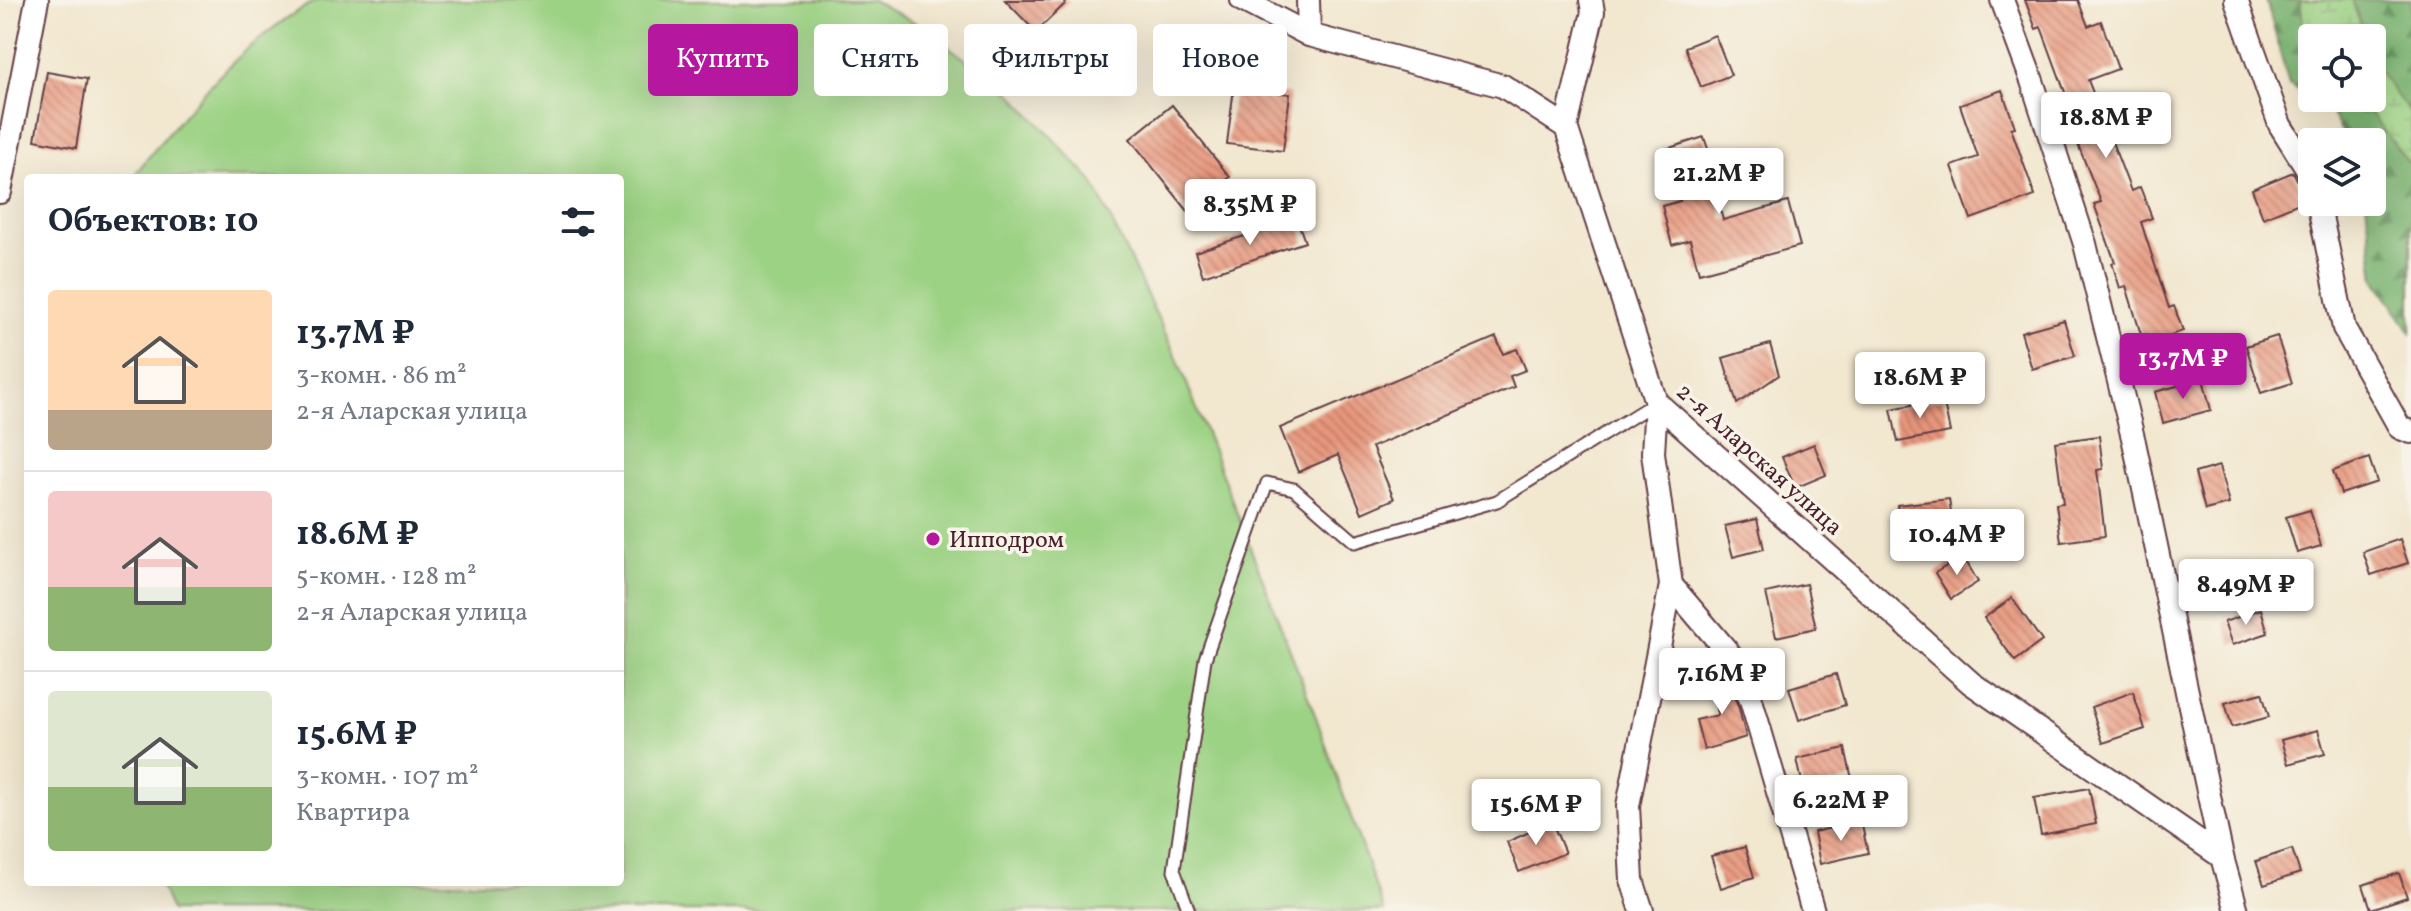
<!DOCTYPE html>
<html lang="ru">
<meta charset="utf-8">
<style>
body{margin:0;font-family:Vollkorn,serif;background:#f2f2f3;color:#1f2937;height:100vh;display:flex;flex-direction:column;font-size:30px;white-space:nowrap}
*{box-sizing:border-box;margin:0}
p{font-size:26px;color:#747a83}
.icon{flex:none;width:44px;height:44px;fill:none;stroke:currentColor;stroke-width:2;stroke-linecap:round;stroke-linejoin:round}
.map{position:relative;flex:1;overflow:hidden}
.sheet{position:absolute;left:24px;top:174px;width:600px;height:712px;display:flex;flex-direction:column;background:#fff;border-radius:8px;box-shadow:0 8px 32px #0002}
.sheet>*{flex:none}
.banner{position:absolute;left:648px;top:24px;width:760px;height:72px;display:flex;gap:16px}
.fabs{position:absolute;left:2298px;top:24px;display:grid;gap:16px}
.fabs a{display:grid;place-items:center;width:88px;height:88px;border-radius:8px;background:#fff;box-shadow:0 8px 32px #0002;font-size:40px}
.price{position:absolute;translate:-50% -68px;padding:0 18px;border-radius:8px;background:#fff;color:#222;font-size:26px;line-height:52px;filter:drop-shadow(0 2px 4px #0008)}
.price::after{content:'';position:absolute;left:50%;top:48px;width:24px;height:18px;margin-left:-12px;background:inherit;clip-path:polygon(0 0,100% 0,50% 100%)}
.price.active{background:#b5179e;color:#fff}
ul{padding:0;list-style:none}
li{display:flex;align-items:center;gap:24px;height:200px;padding:0 24px}
li+li{border-top:2px solid #e0e1e3}
li span{display:grid;place-items:center;flex:none;width:224px;height:160px;border-radius:8px;color:#555}
li>.icon{margin-inline-start:auto}
span .icon{width:96px;height:96px;fill:#fffc;stroke-width:1}
li b{font-size:34px}
h2{display:flex;justify-content:space-between;align-items:center;height:96px;padding:0 24px;font-size:34px}
.tag{padding:0 28px;border-radius:8px;background:#fff;box-shadow:0 8px 32px #0002;font-size:28px;line-height:72px}
.tag.active{background:#b5179e;color:#fff}
.map>svg:first-child{display:block}
.forest{fill:url(#forest-firs);stroke:#646a4e;stroke-width:2}
.wetland{fill:url(#wetland-marsh);stroke:#737858;stroke-width:2}
.pitch{fill:#9cd284;stroke:#737858;stroke-width:2}
.building{fill:url(#building-back-hatch)}
.lines{fill:none;stroke-linecap:round;stroke-linejoin:round}
.service-casing{stroke:#633d44;stroke-width:15}
.minor-casing{stroke:#633d44;stroke-width:26}
.service{stroke:#fff;stroke-width:11}
.minor{stroke:#fff;stroke-width:22}
.poi-dot{fill:#b5179e;stroke:#f7f3e8;stroke-width:3}
.labels{text-anchor:middle;stroke-width:7;stroke-linejoin:round;paint-order:stroke}
.street-label{font-size:24px;fill:#4a1f2b;stroke:#f7f3e8}
.poi-label{font-size:24px;fill:#4a1f2b;stroke:#f7f3e8;text-anchor:start}
</style>
<div class="map">
<svg width="2411" height="911" viewBox="0 0 2411 911">
<defs>
<pattern id="forest-firs" width="22" height="20" patternUnits="userSpaceOnUse" patternTransform="scale(2)"><rect width="22" height="20" fill="#7db472"/><path d="M5 1l3.5 6h-7zM16 11l3.5 6h-7z" fill="#68925e"/></pattern>
<pattern id="wetland-marsh" width="20" height="14" patternUnits="userSpaceOnUse" patternTransform="scale(2)"><rect width="20" height="14" fill="#9cd284"/><path d="M1 5h8M5 5V1M11 12h8M15 12V8" fill="none" stroke="#88b472"/></pattern>
<pattern id="building-back-hatch" width="6" height="6" patternUnits="userSpaceOnUse" patternTransform="scale(2)"><rect width="6" height="6" fill="#e7967c"/><path d="M-1 5l2 2M0 0l6 6M5-1l2 2" fill="none" stroke="#bd7a66"/></pattern>
</defs>
<rect width="100%" height="100%" fill="#f7f3e8"/>
<filter id="ink" filterUnits="userSpaceOnUse"><feTurbulence type="fractalNoise" baseFrequency=".0125" numOctaves="2"/><feDisplacementMap in="SourceGraphic" scale="16" xChannelSelector="R" yChannelSelector="G"/><feConvolveMatrix kernelMatrix="1 2 1 2 8 2 1 2 1" color-interpolation-filters="sRGB"/></filter>
<filter id="wash" filterUnits="userSpaceOnUse"><feTurbulence type="fractalNoise" baseFrequency=".006" numOctaves="4" result="noise"/><feDisplacementMap in="SourceGraphic" scale="32" xChannelSelector="R" yChannelSelector="G"/><feGaussianBlur stdDeviation="1.8" result="paint"/><feColorMatrix in="noise" values="0 0 0 0 0 0 0 0 0 0 0 0 0 0 0 0 0 1.4 0 .05"/><feComposite in="paint" operator="in"/></filter>
<g filter="url(#wash)">
<rect width="100%" height="100%" fill="#f2e7cf"/>
<polygon class="forest" points="2266,0 2300,0 2305,36 2312,44 2312,98 2359,98 2371,112 2375,66 2372,38 2365,38 2352,0 2411,0 2411,332 2375,279 2366,202 2372,202 2372,142 2348,142 2329,109 2289,84"/>
<g class="wetland">
<polygon points="2300,0 2352,0 2365,38 2312,38 2312,44 2305,36"/>
<polygon points="2372,58 2375,66 2411,115 2411,166 2359,98 2372,98"/>
</g>
<path class="pitch" d="M318,0h554l46,24 94,70 81,88 84,176 140,362 67,191h-1213l-12,-29h461v-704h-488c50,-63 112,-141 186,-178z"/>
<g id="blocks">
<g class="building">
<polygon points="1005,0 1069,0 1036,32"/>
<polygon points="2025,0 2078,0 2088,26 2101,21 2118,69 2088,80 2131,191 2140,187 2152,218 2141,222 2169,308 2174,306 2183,331 2144,344 2126,286 2120,288 2112,263 2115,262 2094,204 2101,202 2071,127 2077,125 2041,27 2036,29"/>
<polygon points="1715,35 1731,75 1701,87 1685,47"/>
<polygon points="47,72 87,79 76,148 35,140"/>
<polygon points="1234,87 1290,94 1283,151 1227,144"/>
<polygon points="2002,90 2015,127 2011,128 2035,196 1971,219 1952,166 1978,157 1960,105"/>
<polygon points="1172,105 1230,177 1188,211 1130,139"/>
<polygon points="1704,137 1714,167 1709,169 1723,220 1788,202 1800,246 1699,273 1690,240 1672,245 1662,206 1680,201 1663,150"/>
<polygon points="2293,172 2306,196 2304,201 2263,218 2252,189"/>
<polygon points="1297,219 1305,242 1203,276 1195,252"/>
<polygon points="2064,320 2075,356 2032,369 2021,332"/>
<polygon points="2277,336 2292,383 2261,393 2246,346"/>
<polygon points="1496,337 1503,354 1517,349 1526,370 1510,376 1514,387 1372,447 1394,499 1362,513 1338,455 1298,472 1280,428"/>
<polygon points="1770,344 1779,375 1737,404 1723,358"/>
<polygon points="2203,379 2211,410 2163,423 2155,392"/>
<polygon points="1943,399 1950,432 1898,442 1891,409"/>
<polygon points="2099,436 2103,469 2097,470 2105,536 2061,542 2056,504 2063,503 2055,442"/>
<polygon points="1814,444 1826,475 1795,488 1782,457"/>
<polygon points="2369,458 2377,482 2341,494 2333,471"/>
<polygon points="2219,466 2229,504 2205,510 2195,473"/>
<polygon points="1949,499 1954,533 1901,539 1897,505"/>
<polygon points="2310,510 2321,546 2297,553 2286,517"/>
<polygon points="1757,519 1764,549 1733,557 1725,526"/>
<polygon points="2400,539 2408,563 2371,575 2363,552"/>
<polygon points="1963,556 1978,582 1951,599 1935,573"/>
<polygon points="1806,584 1816,628 1776,637 1766,593"/>
<polygon points="2012,598 2042,641 2015,661 1984,618"/>
<polygon points="2261,609 2268,633 2232,645 2224,622"/>
<polygon points="1722,670 1738,705 1746,737 1704,750 1696,720 1718,715 1708,673"/>
<polygon points="1836,674 1845,705 1799,720 1789,688"/>
<polygon points="2133,692 2145,729 2103,743 2091,707"/>
<polygon points="2262,693 2269,717 2232,727 2225,703"/>
<polygon points="2318,730 2325,754 2288,764 2281,740"/>
<polygon points="1845,748 1852,779 1804,791 1797,759"/>
<polygon points="2089,788 2096,824 2041,835 2034,798"/>
<polygon points="1861,821 1868,853 1820,864 1814,832"/>
<polygon points="1552,822 1565,853 1519,872 1507,842"/>
<polygon points="1745,847 1754,877 1721,888 1711,856"/>
<polygon points="2292,849 2300,873 2264,885 2256,861"/>
<polygon points="2399,873 2407,897 2371,909 2363,885"/>
</g>
</g>
</g>
<g filter="url(#ink)">
<use href="#blocks" fill-opacity="0" stroke="#633d44" stroke-width="2"/>
<g class="lines">
<g class="service-casing">
<polyline id="service" points="1189,911 1174,870 1205,659 1267,483 1294,489 1355,542 1497,501 1656,402"/>
</g>
<g class="minor-casing">
<g id="minor">
<polyline points="1242,0 1309,35 1503,86 1566,127 1656,402 1971,683 2222,857"/>
<polyline points="1308,0 1309,35"/>
<polyline points="2002,0 2032,81 2085,244 2134,442 2222,857 2237,911"/>
<polyline points="2236,0 2280,125 2312,176"/>
<polyline points="1566,127 1593,12 1591,0"/>
<polyline points="0,192 37,0"/>
<polyline points="2318,202 2344,328 2400,428 2411,432"/>
<polyline points="1671,585 1732,657 1751,700 1813,911"/>
<polyline points="1642,911 1632,880 1628,806 1671,585 1653,453 1656,402"/>
</g>
</g>
<use href="#service" class="service"/>
<use href="#minor" class="minor"/>
</g>
</g>
<circle class="poi-dot" cx="933" cy="539" r="8"/>
<g class="labels">
<g class="street-label">
<text transform="translate(1760 459) rotate(42)" y="8">2-я Аларская улица</text>
</g>
<g class="poi-label">
<text x="949" y="547">Ипподром</text>
</g>
</g>
</svg>
<div class="fabs">
<a><svg class="icon" aria-label="locate" viewBox="0 0 24 24"><circle cx="12" cy="12" r="6"/><path d="M12 2v4M12 18v4M2 12h4M18 12h4"/></svg></a>
<a><svg class="icon" aria-label="layers" viewBox="0 0 24 24"><path d="M12 4l9 5-9 5-9-5zM3 14l9 5 9-5"/></svg></a>
</div>
<b class="price" style="left:2106px;top:160px">18.8M ₽</b>
<b class="price" style="left:1719px;top:216px">21.2M ₽</b>
<b class="price" style="left:1250px;top:247px">8.35M ₽</b>
<b class="price active" style="left:2183px;top:401px">13.7M ₽</b>
<b class="price" style="left:1920px;top:420px">18.6M ₽</b>
<b class="price" style="left:1957px;top:577px">10.4M ₽</b>
<b class="price" style="left:2246px;top:627px">8.49M ₽</b>
<b class="price" style="left:1722px;top:716px">7.16M ₽</b>
<b class="price" style="left:1841px;top:843px">6.22M ₽</b>
<b class="price" style="left:1536px;top:847px">15.6M ₽</b>
<div class="banner">
<a class="tag active">Купить</a>
<a class="tag">Снять</a>
<a class="tag">Фильтры</a>
<a class="tag">Новое</a>
</div>
<section class="sheet">
<h2>Объектов: 10<svg class="icon" aria-label="filters" viewBox="0 0 24 24"><path d="M4 7h16M4 17h16"/><circle cx="9" cy="7" r="2"/><circle cx="15" cy="17" r="2"/></svg></h2>
<ul>
<li><span style="background:linear-gradient(#ffd9b3 75%,#b9a48a 0)"><svg class="icon" aria-label="home" viewBox="0 0 24 24"><path d="M3 11l9-7 9 7M6 9v11h12V9"/></svg></span><div><b>13.7M ₽</b><p>3-комн. · 86 m²</p><p>2-я Аларская улица</p></div></li>
<li><span style="background:linear-gradient(#f6c9c9 60%,#8fb573 0)"><svg class="icon" aria-label="home" viewBox="0 0 24 24"><path d="M3 11l9-7 9 7M6 9v11h12V9"/></svg></span><div><b>18.6M ₽</b><p>5-комн. · 128 m²</p><p>2-я Аларская улица</p></div></li>
<li><span style="background:linear-gradient(#dfe7d0 60%,#8fb573 0)"><svg class="icon" aria-label="home" viewBox="0 0 24 24"><path d="M3 11l9-7 9 7M6 9v11h12V9"/></svg></span><div><b>15.6M ₽</b><p>3-комн. · 107 m²</p><p>Квартира</p></div></li>
</ul>
</section>
</div>
